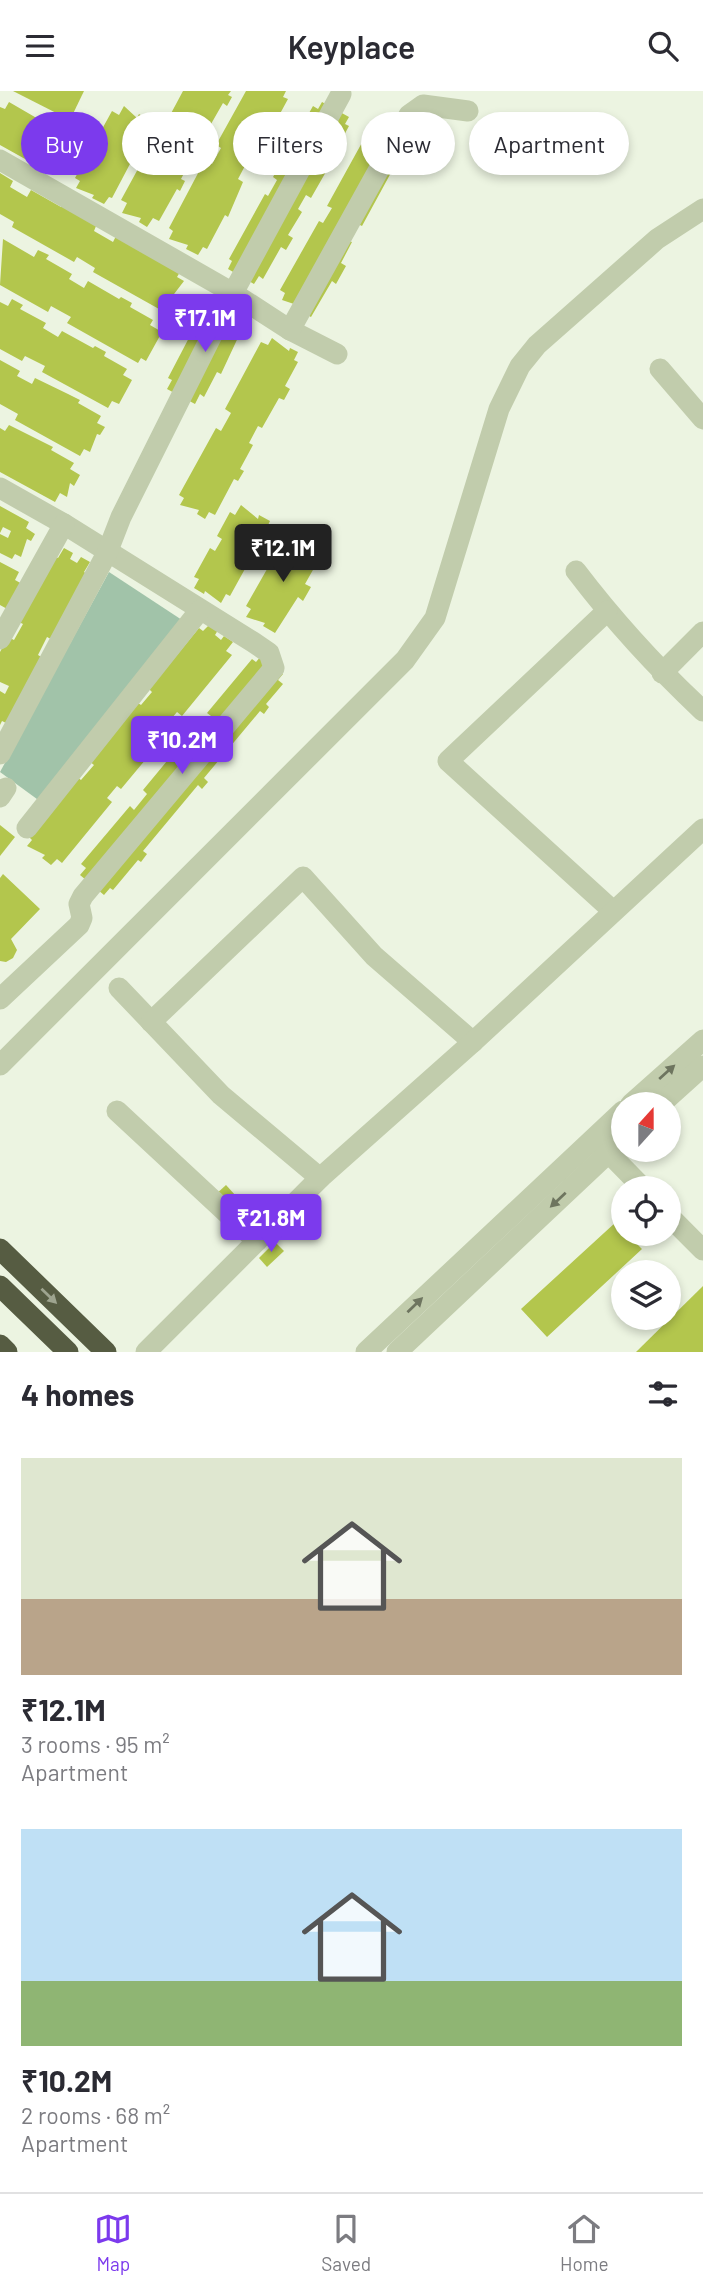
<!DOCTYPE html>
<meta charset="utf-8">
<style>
body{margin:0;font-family:Barlow,sans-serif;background:#f7f7f7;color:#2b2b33;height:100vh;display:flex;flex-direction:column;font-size:26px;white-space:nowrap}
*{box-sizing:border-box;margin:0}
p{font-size:23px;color:#7c7c81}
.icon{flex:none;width:38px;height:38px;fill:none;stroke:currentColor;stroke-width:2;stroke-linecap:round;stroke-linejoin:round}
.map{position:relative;height:1261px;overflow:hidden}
.panel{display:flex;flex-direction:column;background:#fff;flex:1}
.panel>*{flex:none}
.hud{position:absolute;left:21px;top:21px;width:662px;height:63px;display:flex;gap:14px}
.needle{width:46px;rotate:21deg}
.fabs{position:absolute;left:611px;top:1001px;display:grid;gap:14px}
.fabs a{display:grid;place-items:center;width:70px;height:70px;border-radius:50%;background:#fff;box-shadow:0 4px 10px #0003;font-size:35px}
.price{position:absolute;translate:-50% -60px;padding:0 16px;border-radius:7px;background:#7c3aed;color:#fff;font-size:23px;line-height:46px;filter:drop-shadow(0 2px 4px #0008)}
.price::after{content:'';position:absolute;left:50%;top:42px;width:21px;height:16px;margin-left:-10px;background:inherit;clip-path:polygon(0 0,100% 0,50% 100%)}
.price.active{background:#222;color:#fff}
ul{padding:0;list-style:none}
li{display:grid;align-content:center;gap:14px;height:371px;padding:0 21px}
li span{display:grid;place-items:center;height:217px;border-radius:0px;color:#555}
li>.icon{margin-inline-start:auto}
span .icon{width:126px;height:126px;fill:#fffc;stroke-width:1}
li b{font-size:30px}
h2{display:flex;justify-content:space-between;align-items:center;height:84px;padding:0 21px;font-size:30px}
.tag{padding:0 24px;border-radius:32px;background:#fff;box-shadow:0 4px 10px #0003;font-size:24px;line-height:63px}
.tag.active{background:#7c3aed;color:#fff}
header{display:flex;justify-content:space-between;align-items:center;height:91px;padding:0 21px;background:#fff;font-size:32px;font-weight:600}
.menu{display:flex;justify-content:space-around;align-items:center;height:98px;border-top:2px solid #e1e1e2;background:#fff;font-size:19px;color:#7c7c81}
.menu a{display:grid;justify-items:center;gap:4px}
.menu .active{color:#7c3aed}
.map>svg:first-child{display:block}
.green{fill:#a1c3a9}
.building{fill:#b3c64d}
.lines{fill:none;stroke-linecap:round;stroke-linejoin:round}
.minor{stroke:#c1ccac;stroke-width:21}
.highway{stroke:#565c42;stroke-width:21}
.oneway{fill:#6e755f}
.oneway2{fill:#9ea48f}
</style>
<header><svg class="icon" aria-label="menu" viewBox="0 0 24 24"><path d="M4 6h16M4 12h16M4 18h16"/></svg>Keyplace<svg class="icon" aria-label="search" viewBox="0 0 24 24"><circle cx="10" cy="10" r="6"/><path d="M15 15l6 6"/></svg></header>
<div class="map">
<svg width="703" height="1261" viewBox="0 0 703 1261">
<rect width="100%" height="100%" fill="#ecf4e1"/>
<polygon class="green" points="109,481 182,529 41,711 0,681"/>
<g class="building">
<polygon points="13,0 84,0 70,29"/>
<polygon points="183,0 231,0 228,4 232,6 227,15 223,12 203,47 198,44 189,60 194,63 181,88 185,90 180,100 177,98 159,130 153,127 147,136 139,131 141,127 122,122 127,112 121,109 156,45 161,48 172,30 168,28"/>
<polygon points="246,0 286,0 283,6 288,8 276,30 280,32 275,42 271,40 253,73 247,71 238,88 243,91 228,126 225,124 207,158 203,156 198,164 186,158 188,154 169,148 173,140 169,137 205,69 212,73 221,57 216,54"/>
<polygon points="9,11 40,29 44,22 53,27 49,34 72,47 69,52 79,58 73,67 69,65 65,72 69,75 64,83 55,78 52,83 0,54 0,16 5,18"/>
<polygon points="322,11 349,26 345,33 349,35 336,59 341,62 334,74 331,72 311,107 306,104 298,118 302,121 288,144 293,147 286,159 281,156 263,188 259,185 254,193 228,178 232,170 229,168 265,103 268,105 277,89 273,86 313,15 318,18"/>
<polygon points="124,15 137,27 139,23 147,28 142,36 149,40 137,62 140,64 135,73 131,71 112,107 109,106 104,113 92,107 94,104 76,97 80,90 75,87 112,20 119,24"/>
<polygon points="375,41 390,52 394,65 399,67 362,135 358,133 349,150 352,151 341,172 346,175 336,193 332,190 311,226 298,219 300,215 282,209 285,202 280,199 319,130 323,132 332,117 327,115 364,48 369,51"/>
<polygon points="0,82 13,90 10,96 27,106 31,99 61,116 66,108 96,135 94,140 113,151 116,145 180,181 177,186 184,190 171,207 174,209 170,216 163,212 159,218 93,181 95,177 77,166 74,171 12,136 14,131 0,123"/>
<polygon points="3,148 34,166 38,159 49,164 46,168 72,183 69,188 84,197 88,190 119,208 121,206 132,212 130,216 153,229 150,234 162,241 146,270 141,267 138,272 67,232 71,226 51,215 48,221 0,194"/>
<polygon points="12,208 23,214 20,218 46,232 43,237 58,246 62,240 93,257 95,255 106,261 104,265 127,278 123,284 132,289 119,313 112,310 108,317 42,281 45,275 25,265 22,270 0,258 0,211 8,215"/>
<polygon points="214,214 240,227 236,235 242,238 221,283 217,281 204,306 200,303 195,313 167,298 172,289 168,287 203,220 210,223"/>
<polygon points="272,247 289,260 290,257 298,261 294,269 298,271 285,295 290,298 284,309 279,307 262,337 258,335 249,352 253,354 240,378 244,380 238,390 234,388 215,424 209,421 205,428 197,423 199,419 180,414 184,407 179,404 216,337 221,340 231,322 225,318 261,251 268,254"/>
<polygon points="0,269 20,280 17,285 32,293 35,287 68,303 80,309 78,312 101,325 97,332 105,336 100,344 97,343 90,361 84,358 80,365 15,329 18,323 0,313"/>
<polygon points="9,334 53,356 51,359 74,372 70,378 80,384 74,395 70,392 67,406 60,402 55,411 0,381 0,337 5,340"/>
<polygon points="241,414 258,428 259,424 270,430 254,463 258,466 251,478 246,476 230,505 226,503 221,512 205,500 204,503 194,497 199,488 194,486 210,457 215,460 222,448 217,445 230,421 235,424"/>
<polygon points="0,415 29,431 26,437 35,443 31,450 27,448 21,466 15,463 12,468 0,462 0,443 8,447 11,440 3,436 0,442"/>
<polygon points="293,446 309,458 311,455 318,459 314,467 318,470 305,493 311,496 303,510 298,506 275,542 263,535 265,532 246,526 251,518 246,515 283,450 289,453"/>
<polygon points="64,457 73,462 70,468 77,472 81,466 90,471 84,481 89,485 53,549 47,546 38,564 43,567 6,632 2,630 0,634 0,600 5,603 9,595 0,591 0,561 8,546 14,549 23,533 17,530 54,465 58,467"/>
<polygon points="0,471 19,481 15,489 24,494 9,519 0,514"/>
<polygon points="210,533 218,539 215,544 221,549 224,545 233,551 226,560 232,564 182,625 177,621 166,634 171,638 121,698 117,695 107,707 112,711 62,772 57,768 51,774 42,767 45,764 27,755 32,749 28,745 77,686 81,689 94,674 89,670 138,612 141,614 152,601 149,598 199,537 203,540"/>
<polygon points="261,565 283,583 278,589 283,593 266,613 269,616 264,623 260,620 204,687 208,691 202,698 198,694 143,760 147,763 141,771 138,769 113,799 110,797 104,804 80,784 86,777 81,773 130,715 134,719 147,703 143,699 191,641 195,644 211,625 207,622 252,568 256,571"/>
<polygon points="0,734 15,746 0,765"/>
<polygon points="3,783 40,818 11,848 17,859 13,867 6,871 0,870 0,787"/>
<polygon points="226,1094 246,1116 234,1127 214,1105"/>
<polygon points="616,1131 623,1143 627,1143 642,1158 547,1246 521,1218"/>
<polygon points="275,1151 284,1160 267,1176 259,1167"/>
<polygon points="703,1195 703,1261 636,1261"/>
</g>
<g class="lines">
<g class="minor">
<polyline points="0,69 233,202 290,239 337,263"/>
<polyline points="290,239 409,24 423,14 468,20"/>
<polyline points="660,278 703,328"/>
<polyline points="0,397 64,433 253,551 269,562 274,577 83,805 79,813 82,827 79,834 0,908"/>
<path d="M576,480c38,50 80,96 127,140"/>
<polyline points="607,520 448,670 613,820"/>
<polyline points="0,548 64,433"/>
<polyline points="662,582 703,541"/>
<polyline points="0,663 107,462 121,426 233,202 341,3"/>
<polyline points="0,706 6,697"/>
<polyline points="27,737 200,519"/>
<polyline points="119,897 221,1004 320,1087"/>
<polyline points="151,931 303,786 374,865 473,951"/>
<polyline points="0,974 405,569 435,527 499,318 520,275 537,254 657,148 703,118"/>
<polyline points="631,1013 703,949"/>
<polyline points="661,1013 703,975"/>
<polyline points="117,1020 257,1150"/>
<polyline points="598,1051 643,1097"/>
<polyline points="668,1124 703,1159"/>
<polyline points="146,1261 320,1087 473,951 703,738"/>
<polyline points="366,1261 623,1020"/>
<polyline points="397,1261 623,1048"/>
</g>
<g class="highway">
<polyline points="0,1158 106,1261"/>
<polyline points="0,1195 68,1261"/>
<polyline points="0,1254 7,1261"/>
</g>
</g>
<defs><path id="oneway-solid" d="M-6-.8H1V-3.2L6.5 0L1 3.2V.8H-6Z" transform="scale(1.75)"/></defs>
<g class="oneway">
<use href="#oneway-solid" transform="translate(667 981) rotate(-42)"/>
<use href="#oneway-solid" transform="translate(558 1109) rotate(137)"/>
<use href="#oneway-solid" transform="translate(415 1214) rotate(-44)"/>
</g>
<use class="oneway2" href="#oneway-solid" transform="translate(49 1205) rotate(44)"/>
</svg>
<div class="fabs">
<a><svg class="needle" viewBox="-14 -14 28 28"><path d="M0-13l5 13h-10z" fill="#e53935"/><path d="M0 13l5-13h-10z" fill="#7c7c81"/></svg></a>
<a><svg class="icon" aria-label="locate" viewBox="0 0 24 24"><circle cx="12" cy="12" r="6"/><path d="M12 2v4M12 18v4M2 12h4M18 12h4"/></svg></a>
<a><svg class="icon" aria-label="layers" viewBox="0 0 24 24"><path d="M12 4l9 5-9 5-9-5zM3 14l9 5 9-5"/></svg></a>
</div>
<b class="price" style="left:205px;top:263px">₹17.1M</b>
<b class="price active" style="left:283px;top:493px">₹12.1M</b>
<b class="price" style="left:182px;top:685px">₹10.2M</b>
<b class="price" style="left:271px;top:1163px">₹21.8M</b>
<div class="hud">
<a class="tag active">Buy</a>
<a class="tag">Rent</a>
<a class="tag">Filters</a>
<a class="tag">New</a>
<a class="tag">Apartment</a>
</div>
</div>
<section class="panel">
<h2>4 homes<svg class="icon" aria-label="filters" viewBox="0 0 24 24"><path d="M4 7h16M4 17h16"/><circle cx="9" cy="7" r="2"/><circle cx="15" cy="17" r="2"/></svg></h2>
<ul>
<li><span style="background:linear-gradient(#dfe7d0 65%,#b9a48a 0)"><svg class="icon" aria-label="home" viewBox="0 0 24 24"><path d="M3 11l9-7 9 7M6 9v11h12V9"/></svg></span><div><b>₹12.1M</b><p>3 rooms · 95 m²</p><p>Apartment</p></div></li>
<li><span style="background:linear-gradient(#bfe0f5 70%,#8fb573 0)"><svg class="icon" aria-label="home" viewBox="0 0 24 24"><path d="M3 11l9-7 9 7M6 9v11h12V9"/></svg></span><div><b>₹10.2M</b><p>2 rooms · 68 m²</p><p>Apartment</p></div></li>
</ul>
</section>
<nav class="menu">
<a class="active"><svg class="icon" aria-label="map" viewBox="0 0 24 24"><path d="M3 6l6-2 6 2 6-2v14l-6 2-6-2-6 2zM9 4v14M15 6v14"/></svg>Map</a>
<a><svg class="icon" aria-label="saved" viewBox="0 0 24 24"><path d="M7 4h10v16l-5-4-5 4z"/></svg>Saved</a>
<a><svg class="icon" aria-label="home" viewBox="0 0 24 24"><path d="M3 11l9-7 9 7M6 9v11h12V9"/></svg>Home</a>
</nav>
